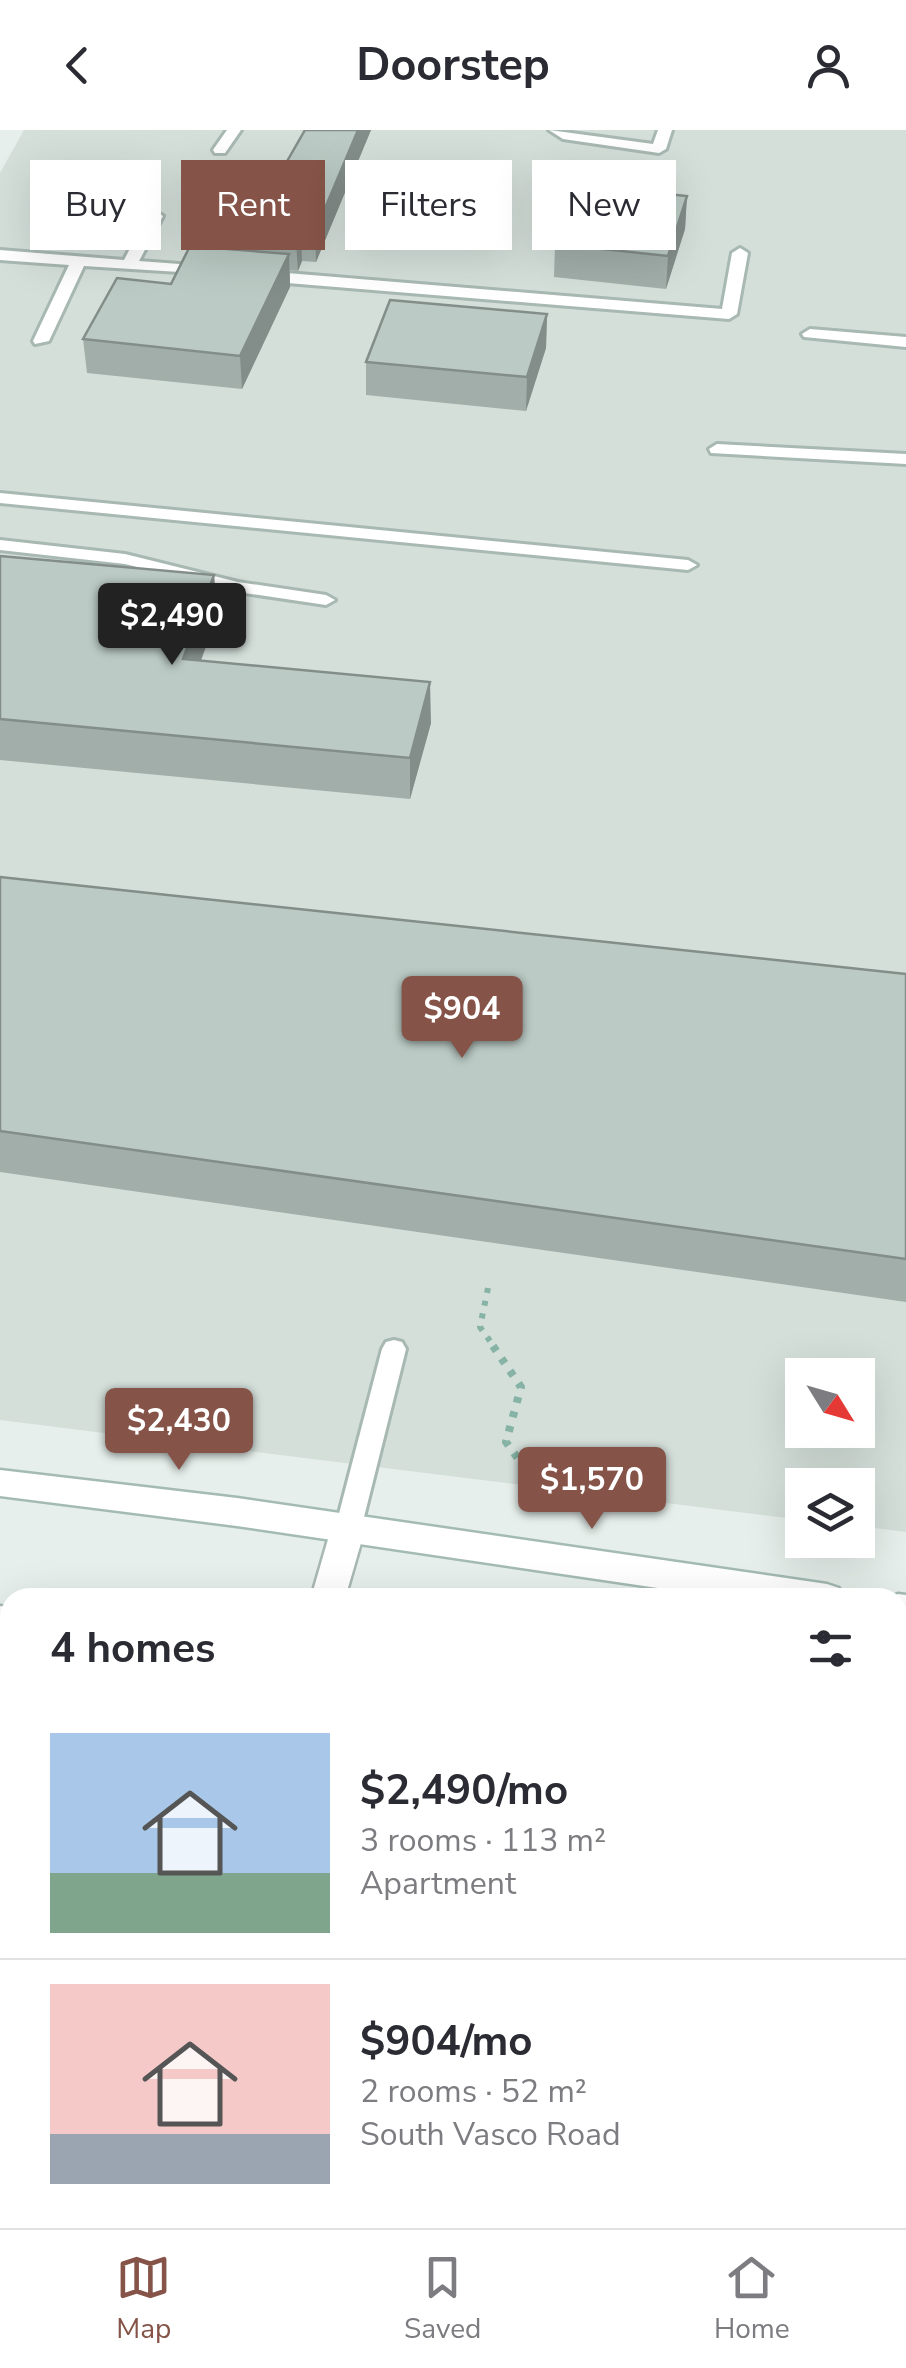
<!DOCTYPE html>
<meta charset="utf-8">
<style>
body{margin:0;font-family:"Nunito Sans",sans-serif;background:#f2f2f3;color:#2b2b33;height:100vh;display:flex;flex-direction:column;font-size:38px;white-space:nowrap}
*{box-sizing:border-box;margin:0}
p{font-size:32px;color:#7c7c81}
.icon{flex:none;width:55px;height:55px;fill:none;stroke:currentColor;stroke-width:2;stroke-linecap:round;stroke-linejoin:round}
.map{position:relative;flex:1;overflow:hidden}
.side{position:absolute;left:0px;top:1458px;width:908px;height:642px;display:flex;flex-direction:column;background:#fff;border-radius:30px 30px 0 0;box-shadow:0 10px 40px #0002}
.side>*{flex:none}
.guide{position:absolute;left:30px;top:30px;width:848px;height:90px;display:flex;gap:20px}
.needle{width:65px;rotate:127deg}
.buttons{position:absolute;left:785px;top:1228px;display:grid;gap:20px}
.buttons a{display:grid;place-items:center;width:90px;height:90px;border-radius:0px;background:#fff;box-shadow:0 10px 40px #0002;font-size:50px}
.price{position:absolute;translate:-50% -85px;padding:0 22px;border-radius:10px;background:#855347;color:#fff;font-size:32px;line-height:65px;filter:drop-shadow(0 2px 5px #0008)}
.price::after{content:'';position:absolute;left:50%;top:60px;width:30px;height:22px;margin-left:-15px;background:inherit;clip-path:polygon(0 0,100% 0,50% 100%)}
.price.selected{background:#222;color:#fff}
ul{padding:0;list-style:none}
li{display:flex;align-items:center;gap:30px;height:250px;padding:0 50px}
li+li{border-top:2px solid #e1e1e2}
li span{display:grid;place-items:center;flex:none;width:280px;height:200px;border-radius:0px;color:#555}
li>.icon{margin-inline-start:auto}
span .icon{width:120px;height:120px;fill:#fffc;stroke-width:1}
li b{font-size:42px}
h2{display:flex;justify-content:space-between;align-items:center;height:120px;padding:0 50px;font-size:42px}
.tag{padding:0 35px;border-radius:0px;background:#fff;box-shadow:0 10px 40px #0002;font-size:35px;line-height:90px}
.tag.selected{background:#855347;color:#fff}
header{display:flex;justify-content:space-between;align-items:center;height:130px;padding:0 50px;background:#fff;font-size:45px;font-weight:700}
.tab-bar{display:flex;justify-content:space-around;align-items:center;height:140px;border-top:2px solid #e1e1e2;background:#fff;font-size:28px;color:#7c7c81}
.tab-bar a{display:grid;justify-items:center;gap:5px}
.tab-bar .selected{color:#855347}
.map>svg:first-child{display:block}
.built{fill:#d4dfda;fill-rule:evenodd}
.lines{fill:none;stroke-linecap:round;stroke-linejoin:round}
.lane-casing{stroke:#a8b8b2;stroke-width:6}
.street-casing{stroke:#a8b8b2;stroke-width:5}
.secondary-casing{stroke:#a4bbb3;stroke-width:5}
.path-far1{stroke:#86b3a5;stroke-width:6;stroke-dasharray:5 8;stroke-linecap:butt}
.path{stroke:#86b3a5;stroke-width:8;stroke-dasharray:6 9;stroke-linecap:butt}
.lane{fill:#fff;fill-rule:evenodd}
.street{fill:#fff;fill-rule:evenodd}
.secondary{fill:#fff;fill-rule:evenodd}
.wall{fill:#a1aea9}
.shaded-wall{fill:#838d89}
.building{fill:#bbcac4;stroke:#838d89;stroke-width:2.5}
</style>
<header><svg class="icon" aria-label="back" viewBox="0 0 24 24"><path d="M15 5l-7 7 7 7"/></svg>Doorstep<svg class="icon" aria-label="person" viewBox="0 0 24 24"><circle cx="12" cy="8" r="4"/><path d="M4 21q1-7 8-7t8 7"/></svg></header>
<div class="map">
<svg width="906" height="2098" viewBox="0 0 906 2098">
<rect width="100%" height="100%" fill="#e6efeb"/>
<g class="built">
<path d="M24,0h882v1402l-48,-6v-41h-56v35l-802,-100v-1247zM802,1245h56v55h-56z"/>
<polygon points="0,1630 10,1631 10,2090 898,2090 898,1748 906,1749 906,2098 0,2098"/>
</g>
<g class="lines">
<g class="lane-casing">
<g id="lane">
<polygon points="227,0 241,0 225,23 215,23 213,20"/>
<polygon points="549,0 653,14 658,0 672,0 666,19 659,23 563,9"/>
<polygon points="155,81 163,86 139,131 206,136 214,141 211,144 84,136 49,211 35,214 33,211 69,135 0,130 0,120 124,130 147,86"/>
<polygon points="740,118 748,123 737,184 729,189 263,151 255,146 263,141 722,179 732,123"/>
<polygon points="810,199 906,207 906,217 804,207 802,204"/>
<polygon points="717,314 906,324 906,334 711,323 709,319"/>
<polygon points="0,363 688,430 697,435 688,440 0,373"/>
<polygon points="0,410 125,424 238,452 326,465 335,470 326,475 238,462 125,434 0,420"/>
<polygon points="394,1210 402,1212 406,1219 361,1399 357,1406 348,1409 339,1406 335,1399 382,1219 386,1212"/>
<polygon points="418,2090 448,2090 447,2098 417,2098"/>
</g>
</g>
<g class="street-casing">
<g id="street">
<polygon points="348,1385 360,1389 365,1399 345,1468 311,1468 331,1399 336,1389"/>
<polygon points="169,2090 209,2090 207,2098 167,2098"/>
</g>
</g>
<g class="secondary-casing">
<g id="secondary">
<polygon points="0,1340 237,1368 827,1454 839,1458 844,1468 726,1468 237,1396 0,1366"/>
<polygon points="898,1464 906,1465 906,1493 898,1492 898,1468 887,1468"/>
<polygon points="0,1476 10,1478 10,1508 0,1506"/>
<polygon points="898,1590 906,1591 906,1623 898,1621"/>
</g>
</g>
<polyline class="path-far1" points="488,1158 480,1197 495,1218"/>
<polyline class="path" points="493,1216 521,1257 506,1312 525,1338 522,1357"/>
<use href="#lane" class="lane"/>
<use href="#street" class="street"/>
<use href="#secondary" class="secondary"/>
</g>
<g class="wall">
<polygon points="371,0 316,132 302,131 298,141 290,140 290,157 242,259 87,243 83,209 171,154 199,116 198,103 282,40"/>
<polygon points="687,66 685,99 666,159 554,147 555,114"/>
<polygon points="547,184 546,218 526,281 366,265 366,232"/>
<polygon points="0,426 214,445 217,486 201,531 431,593 410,669 0,630"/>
<polygon points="0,747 906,844 906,1172 0,1042"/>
</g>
<g class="shaded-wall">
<polygon points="358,0 371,0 316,132 315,102"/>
<polygon points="687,66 685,99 666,159 668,126"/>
<polygon points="301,101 302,131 298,141 296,111"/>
<polygon points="289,124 290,157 242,259 240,226"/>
<polygon points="547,184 546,218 526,281 527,247"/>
<polygon points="214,445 217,486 186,570 183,529"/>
<polygon points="430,552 431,593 410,669 410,628"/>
<polygon points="10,1758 10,1823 0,1854 0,1788"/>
</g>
<g class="building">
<polygon points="305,0 358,0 315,102 301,101 296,111 198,103 231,35 282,40"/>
<polygon points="578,55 687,66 668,126 555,114"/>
<polygon points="190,116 289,124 240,226 83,209 117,148 171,154"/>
<polygon points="390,170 547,184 527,247 366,232"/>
<polygon points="0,426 214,445 183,529 430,552 410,628 0,589"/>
<polygon points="0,747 906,844 906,1129 0,1001"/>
<polygon points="0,1697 10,1699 10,1758 0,1788"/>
<polygon points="433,2090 594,2090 593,2098 455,2098 432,2094"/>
</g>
</svg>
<div class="buttons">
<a><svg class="needle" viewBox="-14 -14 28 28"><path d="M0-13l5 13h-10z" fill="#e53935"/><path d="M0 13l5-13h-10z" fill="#7c7c81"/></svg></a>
<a><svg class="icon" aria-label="layers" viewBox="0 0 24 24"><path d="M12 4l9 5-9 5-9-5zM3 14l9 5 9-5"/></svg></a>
</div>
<b class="price selected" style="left:172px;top:538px">$2,490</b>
<b class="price" style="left:462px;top:931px">$904</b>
<b class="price" style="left:179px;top:1343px">$2,430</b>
<b class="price" style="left:592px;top:1402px">$1,570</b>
<div class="guide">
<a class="tag">Buy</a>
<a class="tag selected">Rent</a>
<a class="tag">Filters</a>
<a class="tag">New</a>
</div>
<section class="side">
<h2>4 homes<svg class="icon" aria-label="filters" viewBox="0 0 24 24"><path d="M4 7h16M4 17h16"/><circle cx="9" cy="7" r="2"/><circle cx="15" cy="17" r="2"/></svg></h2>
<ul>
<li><span style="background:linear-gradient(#a9c7e8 70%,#7fa58c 0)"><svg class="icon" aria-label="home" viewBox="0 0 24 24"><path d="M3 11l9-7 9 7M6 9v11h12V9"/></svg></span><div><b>$2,490/mo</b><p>3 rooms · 113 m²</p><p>Apartment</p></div></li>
<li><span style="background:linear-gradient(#f6c9c9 75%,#9aa5b1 0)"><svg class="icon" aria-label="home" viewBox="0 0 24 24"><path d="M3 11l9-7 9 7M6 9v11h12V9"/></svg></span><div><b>$904/mo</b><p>2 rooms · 52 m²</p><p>South Vasco Road</p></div></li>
</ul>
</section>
</div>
<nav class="tab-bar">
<a class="selected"><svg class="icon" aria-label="map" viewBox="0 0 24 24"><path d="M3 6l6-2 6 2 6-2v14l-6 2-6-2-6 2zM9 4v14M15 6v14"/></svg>Map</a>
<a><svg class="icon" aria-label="saved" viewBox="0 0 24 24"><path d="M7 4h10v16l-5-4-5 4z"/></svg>Saved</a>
<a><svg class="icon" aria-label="home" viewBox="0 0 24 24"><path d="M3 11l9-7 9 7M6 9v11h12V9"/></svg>Home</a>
</nav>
